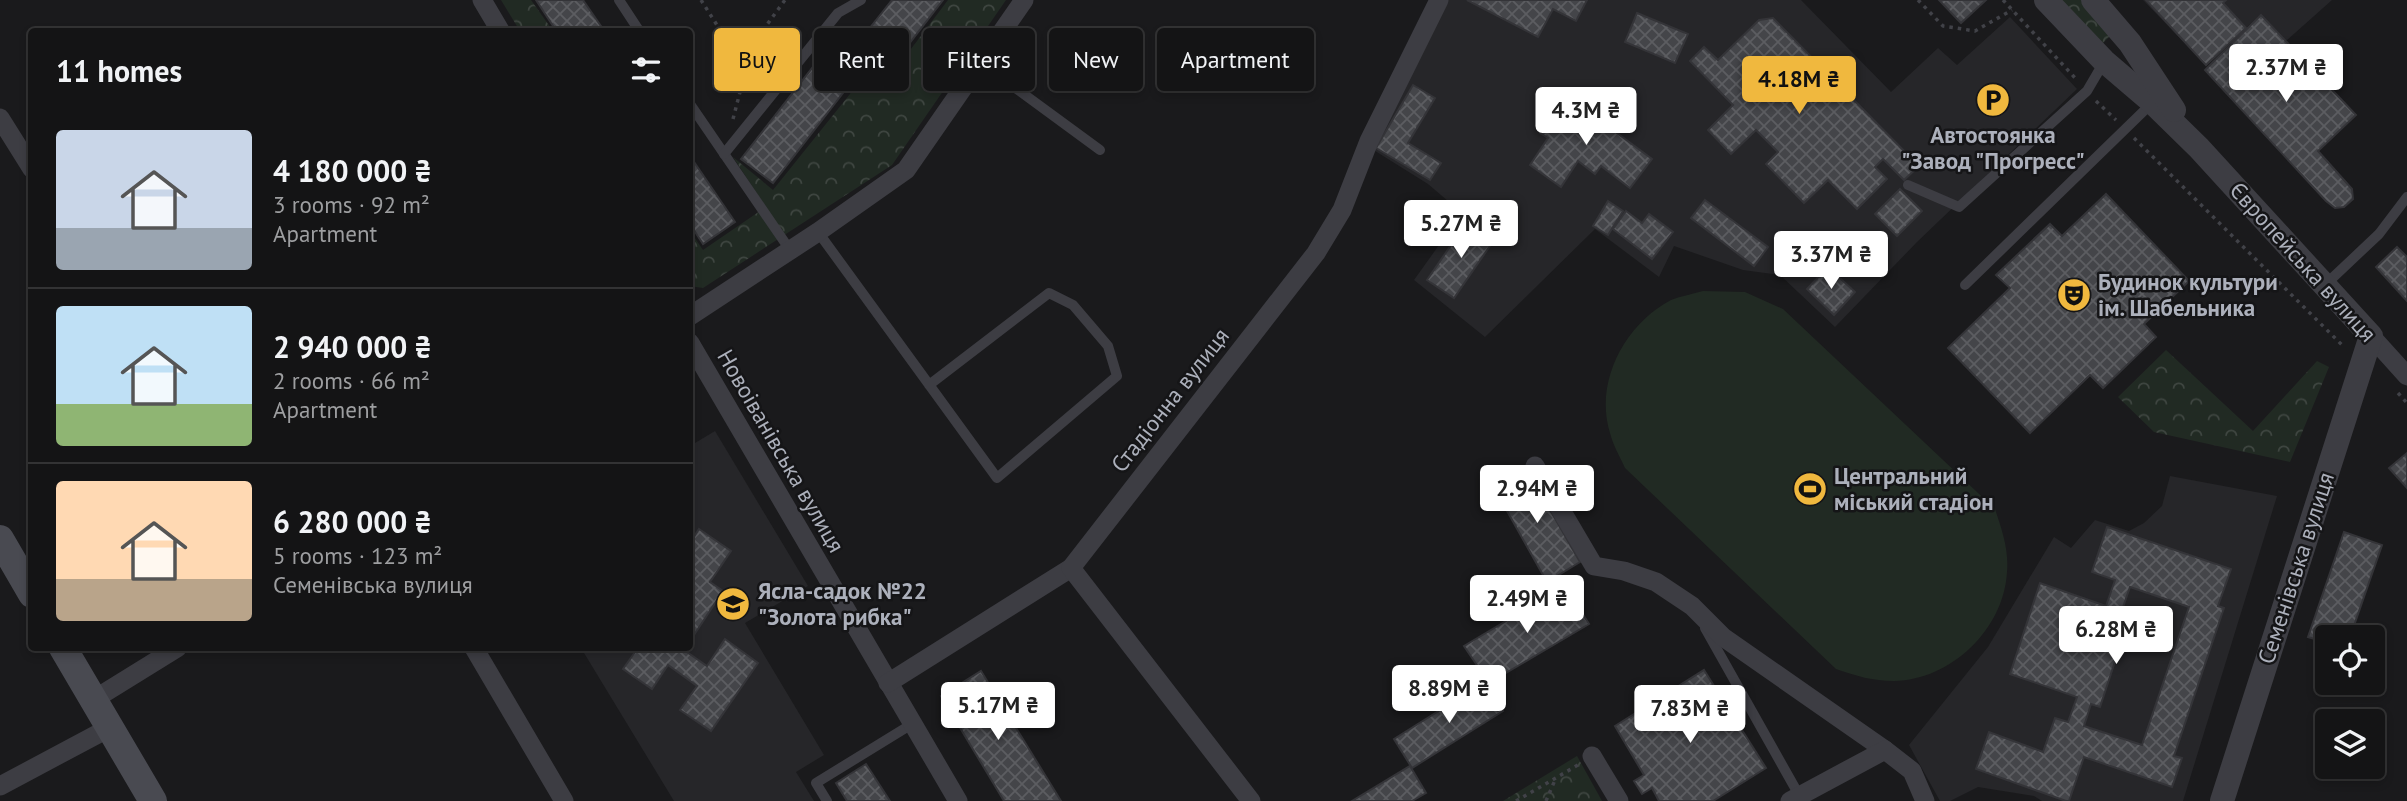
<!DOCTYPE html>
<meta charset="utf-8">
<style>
body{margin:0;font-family:"PT Sans",sans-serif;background:#212122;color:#f1f3f6;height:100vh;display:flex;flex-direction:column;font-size:26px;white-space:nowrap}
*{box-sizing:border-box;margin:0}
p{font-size:23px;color:#9d9ea0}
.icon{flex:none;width:38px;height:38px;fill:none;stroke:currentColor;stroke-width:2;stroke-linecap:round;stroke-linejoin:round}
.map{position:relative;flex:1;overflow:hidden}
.details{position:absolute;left:28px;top:28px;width:665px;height:623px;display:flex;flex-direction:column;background:#141415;border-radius:7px;box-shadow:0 4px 10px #0003,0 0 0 2px #333334}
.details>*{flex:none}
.banner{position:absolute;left:714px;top:28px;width:665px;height:63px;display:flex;gap:14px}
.buttons{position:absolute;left:2315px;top:625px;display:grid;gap:14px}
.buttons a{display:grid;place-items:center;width:70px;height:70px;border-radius:7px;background:#141415;box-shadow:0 4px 10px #0003,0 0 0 2px #333334;font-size:35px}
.price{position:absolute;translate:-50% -60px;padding:0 16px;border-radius:7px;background:#fff;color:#222;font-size:23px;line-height:46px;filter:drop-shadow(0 2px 4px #0008)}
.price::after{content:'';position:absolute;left:50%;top:42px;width:21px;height:16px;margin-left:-10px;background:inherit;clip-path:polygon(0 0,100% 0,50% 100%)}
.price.selected{background:#f0b83e;color:#111}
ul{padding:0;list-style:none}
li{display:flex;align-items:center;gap:21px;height:175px;padding:0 28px}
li+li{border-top:2px solid #333334}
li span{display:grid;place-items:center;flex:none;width:196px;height:140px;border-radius:7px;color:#555}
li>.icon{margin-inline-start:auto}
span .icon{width:84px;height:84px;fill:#fffc;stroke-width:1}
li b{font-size:30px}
h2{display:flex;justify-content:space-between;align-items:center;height:84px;padding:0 28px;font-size:30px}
.pill{padding:0 24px;border-radius:7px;background:#141415;box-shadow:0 4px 10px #0003,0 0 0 2px #333334;font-size:24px;line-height:63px}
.pill.selected{background:#f0b83e;color:#111}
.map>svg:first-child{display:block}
.built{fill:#262629}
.forest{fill:url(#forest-crowns)}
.pitch{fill:#212a23}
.building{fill:url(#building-cross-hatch);stroke:#343438;stroke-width:2;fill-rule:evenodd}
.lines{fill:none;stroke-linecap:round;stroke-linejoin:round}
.path{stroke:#414248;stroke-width:3.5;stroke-dasharray:3.5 5;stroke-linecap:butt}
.service{stroke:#3d3d43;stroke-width:10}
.minor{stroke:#3d3d43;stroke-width:19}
.tertiary{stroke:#3d3d43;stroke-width:24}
.secondary{stroke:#494a51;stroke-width:28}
.labels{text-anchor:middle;stroke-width:5;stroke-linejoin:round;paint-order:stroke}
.poi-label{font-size:23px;font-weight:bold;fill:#acb0bb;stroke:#151517;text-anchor:start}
.street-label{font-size:23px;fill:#acb0bb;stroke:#151517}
</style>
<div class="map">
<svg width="2407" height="801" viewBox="0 0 2407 801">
<defs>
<pattern id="forest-crowns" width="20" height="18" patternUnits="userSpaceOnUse" patternTransform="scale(1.75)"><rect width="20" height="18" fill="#212a23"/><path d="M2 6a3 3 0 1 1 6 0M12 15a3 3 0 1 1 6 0" fill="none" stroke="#3f4641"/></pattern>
<pattern id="building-cross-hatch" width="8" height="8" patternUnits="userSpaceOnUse" patternTransform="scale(1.75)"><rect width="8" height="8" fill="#444549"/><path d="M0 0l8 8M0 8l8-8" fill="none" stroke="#5c5d61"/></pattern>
</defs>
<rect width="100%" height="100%" fill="#1a1a1c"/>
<g class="built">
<polygon points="1445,0 1801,0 1891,92 1938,48 1957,65 2010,17 2077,89 1917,242 1835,327 1780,275 1743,270 1674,246 1659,277 1595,229 1485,337 1414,280 1462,213 1428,184 1372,149"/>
<polygon points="2143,0 2332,0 2286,41 2260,15 2206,65"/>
<polygon points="715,431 808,586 745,623 824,755 796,772 814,801 674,801 581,648 690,648 690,446"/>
<polygon points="2170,476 2277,496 2183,801 2042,801 2034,796 1978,787 1950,801 1940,801 1909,745 1988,647 2054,537 2071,548 2095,520 2129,531 2144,523 2162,506"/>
</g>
<g class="forest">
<polygon points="501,0 531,0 553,31 520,31"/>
<polygon points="948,0 1006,0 892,165 703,288 690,286 690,231 703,250 766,207 733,157 773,190 866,74 883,86"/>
<polygon points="2057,0 2083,0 2113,33 2099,47"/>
<polygon points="2166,350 2253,431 2317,361 2329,367 2290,462 2154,432 2118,397"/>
<polygon points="1577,756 1602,801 1503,801"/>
</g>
<path class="pitch" d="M1703,291l42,1 38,17 212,200c7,21 14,41 12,63 -3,57 -56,108 -113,109 -21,0 -38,-5 -58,-12l-211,-201c-5,-11 -12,-23 -15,-35 -16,-51 15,-109 61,-133 10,-4 22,-6 32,-9z"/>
<g class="building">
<polygon points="536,0 583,0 605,32 557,32"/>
<polygon points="892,0 943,0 881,80 864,66 773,183 741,159 834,40 850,53"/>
<polygon points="1467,0 1587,0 1576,21 1553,9 1538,37"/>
<polygon points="1939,0 1986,0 1961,23"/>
<polygon points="2146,0 2226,0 2223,3 2246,28 2206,65"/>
<polygon points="1637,13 1688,34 1675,63 1625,42"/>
<polygon points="2261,15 2356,115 2318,151 2352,189 2353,199 2344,207 2335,208 2326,201 2205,70"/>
<polygon points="1773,18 1919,166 1904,180 1883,159 1875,167 1887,179 1857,209 1828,180 1804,203 1766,164 1778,152 1756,130 1731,154 1708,130 1733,105 1690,61 1704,47 1718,60 1759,20"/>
<polygon points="1413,85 1435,98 1408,143 1441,163 1430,180 1376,148"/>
<polygon points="1567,96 1652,159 1630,188 1601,166 1595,174 1578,161 1561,187 1530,165 1548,138 1540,133"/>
<polygon points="690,156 735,222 703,244 690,224"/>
<polygon points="1900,189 1922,211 1897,236 1875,214"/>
<polygon points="2106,194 2189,281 2144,324 2156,337 2103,388 2090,375 2030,433 1948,348 2010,288 1996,275 2050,224 2062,236"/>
<polygon points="1705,200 1768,247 1754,266 1691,218"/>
<polygon points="1608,201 1623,211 1608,235 1593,226"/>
<polygon points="1626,211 1642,223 1649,214 1673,232 1652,259 1613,229"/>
<polygon points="1467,222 1494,240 1454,298 1427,280"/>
<polygon points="2397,247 2407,257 2407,301 2376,267"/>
<polygon points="1828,267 1855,292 1834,315 1807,289"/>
<polygon points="2407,453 2407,488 2389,468"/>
<polygon points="1526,468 1580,562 1547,582 1493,486"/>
<path d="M2107,527l124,42 -13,37 6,2 -50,148 8,2 -10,29 -88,-30 -15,44h-3l-90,-32 13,-37 54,20 12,-34 13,4 9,-25 -67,-23 30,-91 66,23 9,-26 -23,-8zM2130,587l59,20 -47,138 -58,-19 7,-22 9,3 31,-94 -9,-3z"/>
<polygon points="699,529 731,551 710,582 723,591 690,641 690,543"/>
<polygon points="2344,532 2382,545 2350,637 2328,637 2328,643 2308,637"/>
<polygon points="1565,586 1589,624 1489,683 1464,646"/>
<polygon points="725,639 758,663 711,731 680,710 697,686 668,665 652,689 623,669 638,648 685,648 684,650 707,666"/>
<polygon points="1704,670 1766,768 1713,801 1659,801 1652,788 1642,794 1634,781 1644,775 1615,726"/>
<polygon points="981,671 1061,801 1004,801 941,696"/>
<polygon points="1485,682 1503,711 1412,768 1394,739"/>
<polygon points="866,764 890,801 847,801 836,783"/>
<polygon points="1410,766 1426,793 1412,801 1352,801"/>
</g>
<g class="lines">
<g class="path">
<polyline points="701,0 745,69"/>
<polyline points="1918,0 1943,26 1975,31 2012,10"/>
<polyline points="2003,0 2077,80"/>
<polyline points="2096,101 2116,120"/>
<polyline points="733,119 746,69 766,26 785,0"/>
<polyline points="2134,138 2344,347"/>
<polyline points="2398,393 2407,403"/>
<polyline points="1516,801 1578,765"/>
<polyline points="1546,801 1555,780"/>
</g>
<g class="service">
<polyline points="619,0 640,32"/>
<polyline points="980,62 1100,150"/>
<polyline points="690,104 790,250"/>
<polyline points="724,154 838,13 861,0"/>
<polyline points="1908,185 1959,207 2087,91 2104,62"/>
<polyline points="818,232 997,478 1117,376 1108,346 1073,305 1049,293 929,385"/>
<polyline points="2326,284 2379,234 2407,197"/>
<polyline points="1965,285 2152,103"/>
<polyline points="1705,628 1799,795"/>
<polyline points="827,801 816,783 912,724"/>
</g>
<g class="minor">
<polyline points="482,0 501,32"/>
<polyline points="0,118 32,169"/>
<polyline points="690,316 818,232 906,170 1024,0"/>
<polyline points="2371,336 2407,376"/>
<polyline points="690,343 958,801"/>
<polyline points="1535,466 1594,566 1624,571 1656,582 1692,606 1723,637 1885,750"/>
<polyline points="474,648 564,801"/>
<polyline points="888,683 1071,568"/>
<polyline points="93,700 177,648"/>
<polyline points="1592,756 1619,801"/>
<polyline points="0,786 109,728"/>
<polyline points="1251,801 1071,568 1316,253 1342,210 1369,141 1439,0"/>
<polyline points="1790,801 1885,750 1912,771 1925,801"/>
</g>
<g class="tertiary">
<polyline points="2046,0 2104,61 2152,102 2199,148 2371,336 2222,801"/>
<polyline points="2093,0 2130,43 2174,110"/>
</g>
<g class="secondary">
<polyline points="0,539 32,594"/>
<polyline points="63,648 153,801"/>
</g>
</g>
<defs>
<g id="parking-disc" transform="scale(1.75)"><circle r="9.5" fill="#f0b83e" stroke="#151517"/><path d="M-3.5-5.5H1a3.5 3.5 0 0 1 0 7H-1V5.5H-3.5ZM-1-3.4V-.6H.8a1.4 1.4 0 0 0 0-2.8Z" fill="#111"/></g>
<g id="theatre-disc" transform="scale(1.75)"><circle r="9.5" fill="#f0b83e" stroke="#151517"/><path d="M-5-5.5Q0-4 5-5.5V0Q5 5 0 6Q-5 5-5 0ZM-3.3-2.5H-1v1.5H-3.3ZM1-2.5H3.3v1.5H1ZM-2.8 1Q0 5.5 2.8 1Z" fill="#111"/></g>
<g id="stadium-disc" transform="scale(1.75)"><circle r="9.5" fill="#f0b83e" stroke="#151517"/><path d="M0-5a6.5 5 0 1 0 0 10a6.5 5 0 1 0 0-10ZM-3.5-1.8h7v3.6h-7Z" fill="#111"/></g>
<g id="school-disc" transform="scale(1.75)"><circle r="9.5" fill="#f0b83e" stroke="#151517"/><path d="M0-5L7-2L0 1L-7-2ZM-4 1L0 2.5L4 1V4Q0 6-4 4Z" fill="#111"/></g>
</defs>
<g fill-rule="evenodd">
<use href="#parking-disc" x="1993" y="100"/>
<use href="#theatre-disc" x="2074" y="295"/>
<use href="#stadium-disc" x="1810" y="489"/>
<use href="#school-disc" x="733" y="604"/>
</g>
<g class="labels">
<g class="poi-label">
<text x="1993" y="143" text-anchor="middle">Автостоянка<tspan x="1993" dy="26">"Завод "Прогресс"</tspan></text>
<text x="2098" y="290">Будинок культури<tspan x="2098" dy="26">ім. Шабельника</tspan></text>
<text x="1834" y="484">Центральний<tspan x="1834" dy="26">міський стадіон</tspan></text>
<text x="758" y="599">Ясла-садок №22<tspan x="758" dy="26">"Золота рибка"</tspan></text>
</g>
<g class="street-label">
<text transform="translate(2303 262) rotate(48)" y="8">Європейська вулиця</text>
<text transform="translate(1170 400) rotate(-52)" y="8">Стадіонна вулиця</text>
<text transform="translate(781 451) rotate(60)" y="8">Новоіванівська вулиця</text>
<text transform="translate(2296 568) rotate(-72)" y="8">Семенівська вулиця</text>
</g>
</g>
</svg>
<div class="buttons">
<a><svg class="icon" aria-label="locate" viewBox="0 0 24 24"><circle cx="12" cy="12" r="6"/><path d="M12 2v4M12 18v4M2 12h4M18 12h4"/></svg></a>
<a><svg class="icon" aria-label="layers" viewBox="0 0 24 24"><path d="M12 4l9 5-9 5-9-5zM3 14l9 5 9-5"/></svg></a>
</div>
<b class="price" style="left:2286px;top:104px">2.37M ₴</b>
<b class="price selected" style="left:1799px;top:116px">4.18M ₴</b>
<b class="price" style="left:1586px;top:147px">4.3M ₴</b>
<b class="price" style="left:1461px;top:260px">5.27M ₴</b>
<b class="price" style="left:1831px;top:291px">3.37M ₴</b>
<b class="price" style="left:1537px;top:525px">2.94M ₴</b>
<b class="price" style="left:1527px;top:635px">2.49M ₴</b>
<b class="price" style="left:2116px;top:666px">6.28M ₴</b>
<b class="price" style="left:1449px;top:725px">8.89M ₴</b>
<b class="price" style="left:998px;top:742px">5.17M ₴</b>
<b class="price" style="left:1690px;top:745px">7.83M ₴</b>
<div class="banner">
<a class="pill selected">Buy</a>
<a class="pill">Rent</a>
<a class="pill">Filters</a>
<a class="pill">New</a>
<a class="pill">Apartment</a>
</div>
<section class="details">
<h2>11 homes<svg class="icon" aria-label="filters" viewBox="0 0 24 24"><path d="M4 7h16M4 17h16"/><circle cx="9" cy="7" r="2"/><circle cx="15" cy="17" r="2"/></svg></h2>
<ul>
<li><span style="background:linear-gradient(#c9d6e8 70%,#9aa5b1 0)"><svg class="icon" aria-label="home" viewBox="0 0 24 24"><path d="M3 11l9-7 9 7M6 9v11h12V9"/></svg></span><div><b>4 180 000 ₴</b><p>3 rooms · 92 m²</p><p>Apartment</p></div></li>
<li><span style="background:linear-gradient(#bfe0f5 70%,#8fb573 0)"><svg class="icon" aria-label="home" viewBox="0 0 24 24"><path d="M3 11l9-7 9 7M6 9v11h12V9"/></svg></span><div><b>2 940 000 ₴</b><p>2 rooms · 66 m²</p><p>Apartment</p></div></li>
<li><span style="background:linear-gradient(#ffd9b3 70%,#b9a48a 0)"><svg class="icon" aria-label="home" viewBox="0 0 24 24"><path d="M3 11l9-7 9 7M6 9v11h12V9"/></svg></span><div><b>6 280 000 ₴</b><p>5 rooms · 123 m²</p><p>Семенівська вулиця</p></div></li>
</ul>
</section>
</div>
